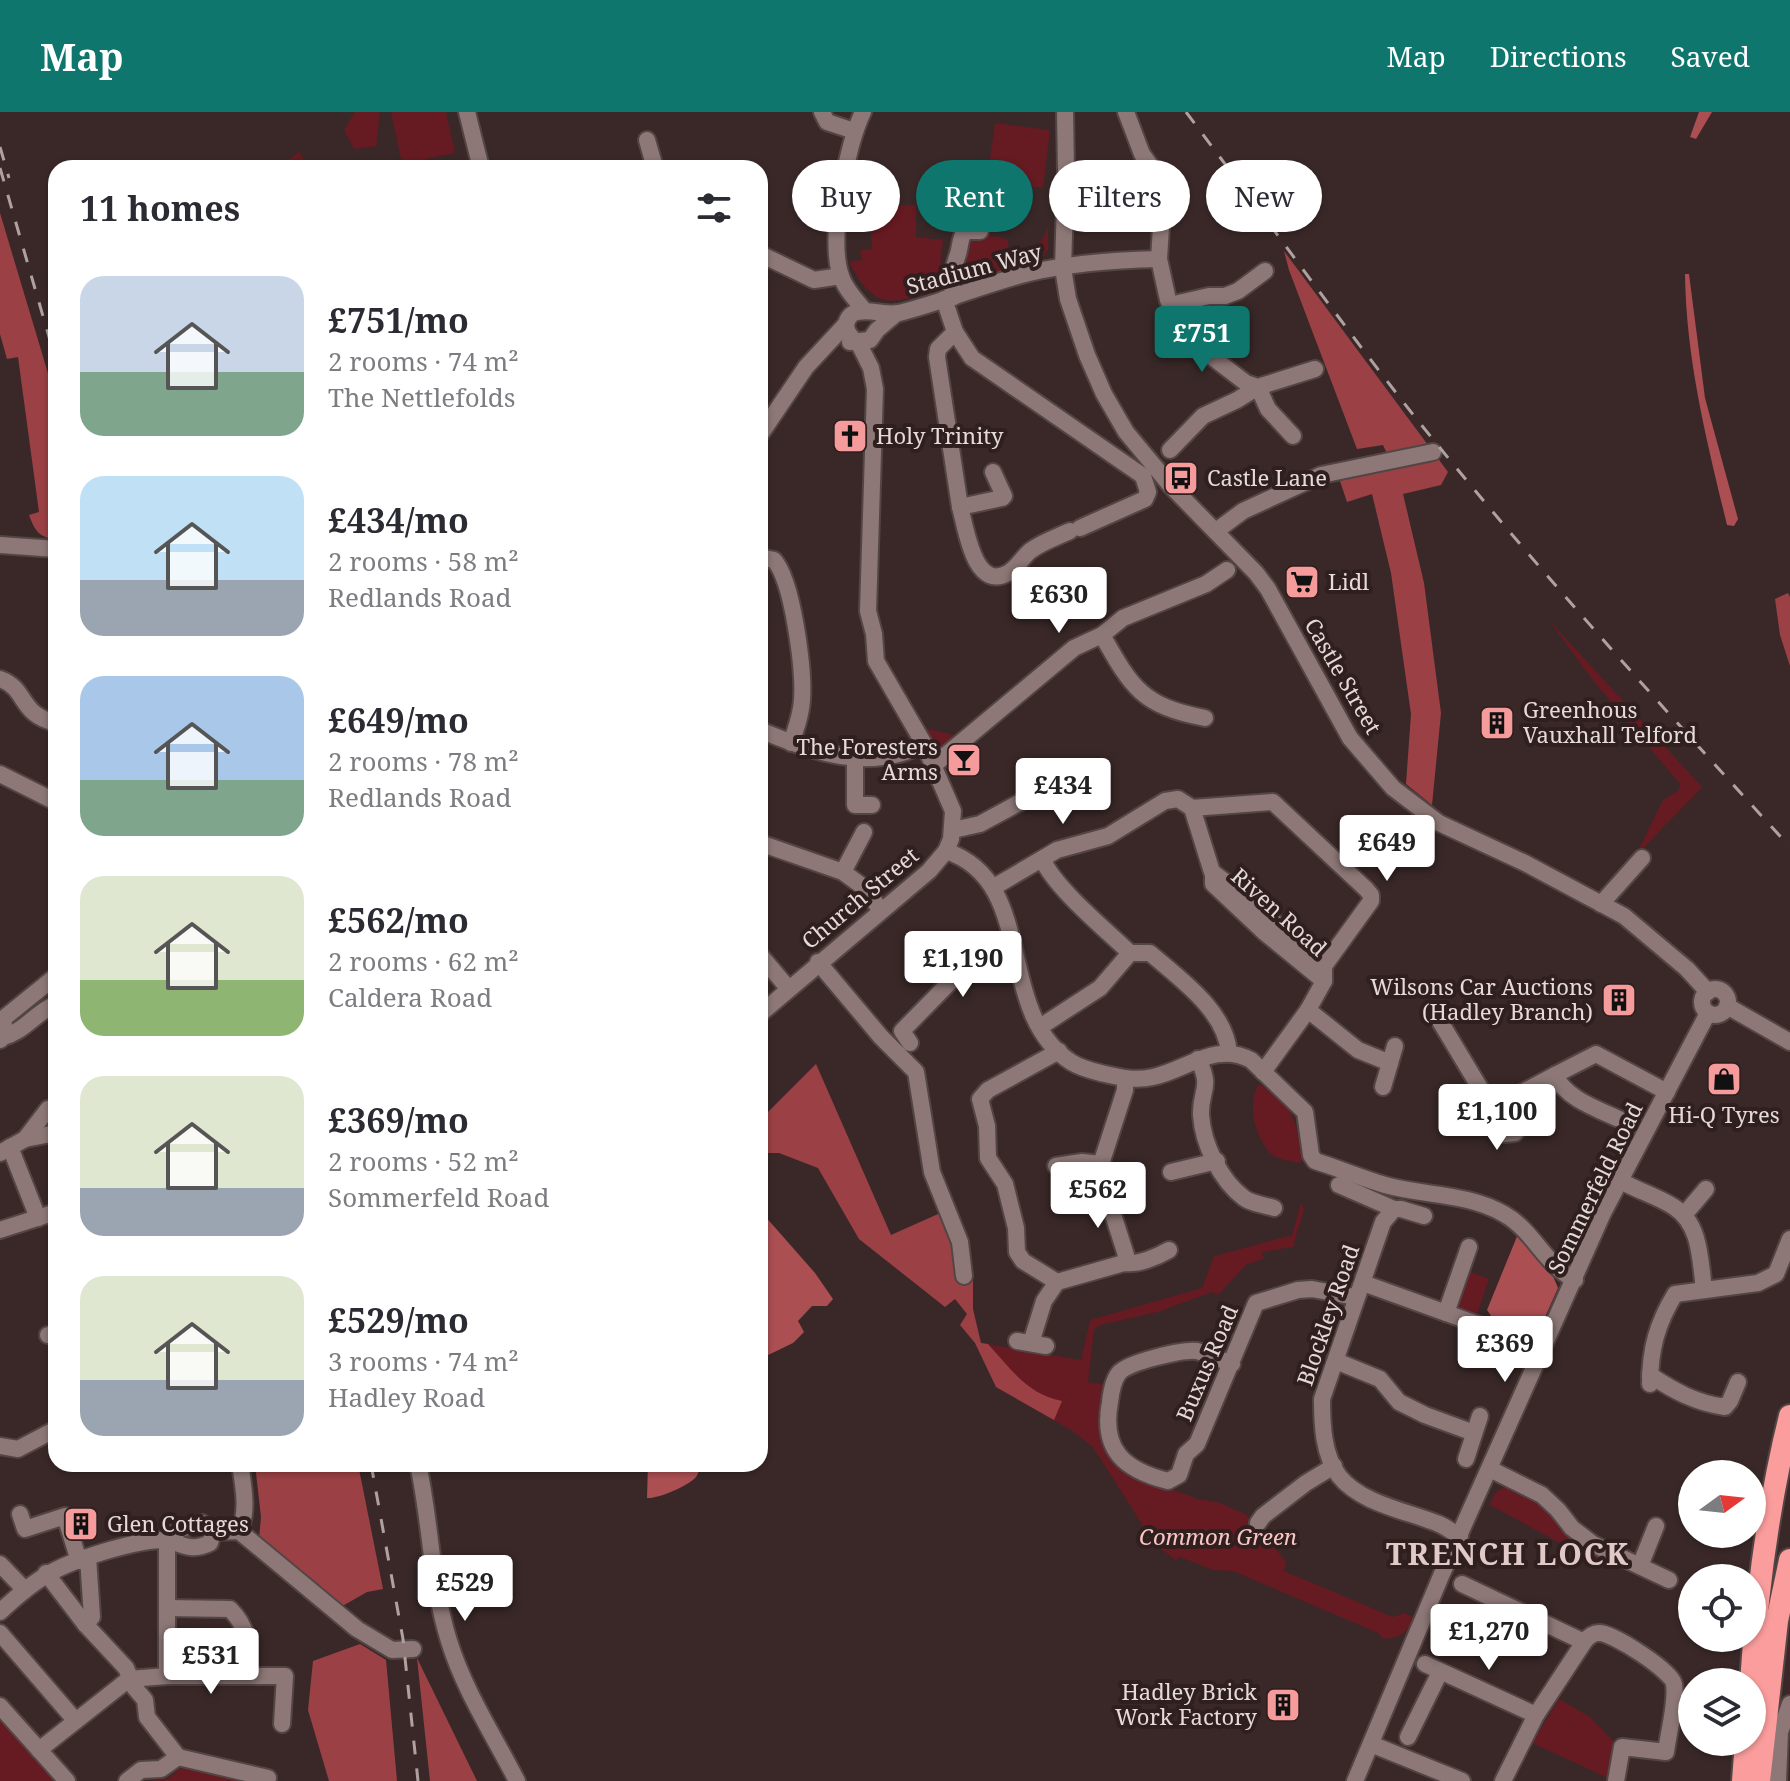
<!DOCTYPE html>
<meta charset="utf-8">
<style>
body{margin:0;font-family:"Noto Serif",serif;background:#f7f7f7;color:#2b2b33;height:100vh;display:flex;flex-direction:column;font-size:30px;white-space:nowrap}
*{box-sizing:border-box;margin:0}
p{font-size:26px;color:#7c7c81}
.icon{flex:none;width:44px;height:44px;fill:none;stroke:currentColor;stroke-width:2;stroke-linecap:round;stroke-linejoin:round}
.map{position:relative;flex:1;overflow:hidden}
.sheet{position:absolute;left:48px;top:48px;width:720px;height:1312px;display:flex;flex-direction:column;background:#fff;border-radius:24px;box-shadow:0 2px 6px #0004}
.sheet>*{flex:none}
.top-card{position:absolute;left:792px;top:48px;width:760px;height:72px;display:flex;gap:16px}
.needle{width:52px;rotate:75deg}
.buttons{position:absolute;left:1678px;top:1348px;display:grid;gap:16px}
.buttons a{display:grid;place-items:center;width:88px;height:88px;border-radius:50%;background:#fff;box-shadow:0 2px 6px #0004;font-size:40px}
.price{position:absolute;translate:-50% -68px;padding:0 18px;border-radius:8px;background:#fff;color:#222;font-size:26px;line-height:52px;filter:drop-shadow(0 2px 4px #0008)}
.price::after{content:'';position:absolute;left:50%;top:48px;width:24px;height:18px;margin-left:-12px;background:inherit;clip-path:polygon(0 0,100% 0,50% 100%)}
.price.current{background:#0f766e;color:#fff}
ul{padding:0;list-style:none}
li{display:flex;align-items:center;gap:24px;height:200px;padding:0 32px}
li span{display:grid;place-items:center;flex:none;width:224px;height:160px;border-radius:24px;color:#555}
li>.icon{margin-inline-start:auto}
span .icon{width:96px;height:96px;fill:#fffc;stroke-width:1}
li b{font-size:34px}
h2{display:flex;justify-content:space-between;align-items:center;height:96px;padding:0 32px;font-size:34px}
.tag{padding:0 28px;border-radius:36px;background:#fff;box-shadow:0 2px 6px #0004;font-size:28px;line-height:72px}
.tag.current{background:#0f766e;color:#fff}
header{display:flex;align-items:center;gap:48px;box-sizing:border-box;height:112px;padding:0 40px;background:#0f766e;color:#fff}
header strong{font-size:38px}
nav{display:flex;gap:44px;margin-inline-start:auto;font-size:28px}
.map>svg:first-child{display:block}
.green{fill:#661a21}
.forest{fill:#9b4145}
.water{fill:#ab4f53}
.lines{fill:none;stroke-linecap:round;stroke-linejoin:round}
.minor-casing{stroke:#544545;stroke-width:20}
.highway-casing{stroke:#544545;stroke-width:26}
.minor{stroke:#8d7877;stroke-width:16}
.highway{stroke:#fb9d9d;stroke-width:22}
.rail{stroke:#afa1a0;stroke-width:3;stroke-dasharray:14 14;stroke-linecap:butt}
.labels{text-anchor:middle;stroke-width:8;stroke-linejoin:round;paint-order:stroke}
.street-label{font-size:22px;fill:#e6dad9;stroke:#301f1f}
.poi-label{font-size:22px;fill:#e6dad9;stroke:#301f1f;text-anchor:start}
.park-label{font-size:22px;font-style:italic;fill:#fac6c5;stroke:#301f1f}
.district-label{font-size:30px;font-weight:bold;letter-spacing:2px;fill:#e1c9c8;stroke:#301f1f}
</style>
<header>
<strong>Map</strong>
<nav><a>Map</a><a>Directions</a><a>Saved</a></nav>
</header>
<div class="map">
<svg width="1790" height="1669" viewBox="0 0 1790 1669">
<rect width="100%" height="100%" fill="#3a2828"/>
<g class="green">
<polygon points="355,0 380,0 376,34 354,37 344,18"/>
<polygon points="391,0 446,0 455,41 402,52"/>
<polygon points="995,11 1050,18 1043,76 987,68"/>
<polygon points="299,40 310,56 284,56 281,53"/>
<path d="M916,93v32l27,3 -5,49c-46,16 -64,22 -89,-27l13,-2 -2,-10 12,-1 -1,-17h3l3,-5 -3,-10 7,-2 -3,-9z"/>
<path d="M1048,115v23l-9,11 -74,25 -7,-2 8,-45c10,-5 31,-4 42,1l2,24c21,-6 30,-17 38,-37z"/>
<polygon points="1548,507 1702,675 1635,745 1663,688 1678,679 1680,672 1592,567"/>
<polygon points="928,617 955,623 954,627 939,637 931,632 924,619"/>
<path d="M1259,972c35,21 38,37 43,76l-2,3c-10,-2 -24,-3 -31,-11 -15,-18 -22,-48 -10,-68z"/>
<path d="M1301,1091l3,6 -11,38 -31,5 2,7 -17,5 -29,31 -6,-3 -54,20 -58,13 -6,5 -6,52 18,3 -5,41 40,51 56,22 20,3 28,12 41,47 -2,10 109,46 11,-4 11,5c-8,15 -15,20 -32,21l-5,-6 -145,-62 -20,-1 -33,-13 -4,3 -21,-15 -62,-98 -19,-15 -78,-45 -15,-44 100,17 9,-40 112,-32 12,-32 78,-21z"/>
<polygon points="1463,1157 1489,1167 1476,1205 1451,1194"/>
<path d="M1511,1375l29,12 39,46 25,13 -2,8 -112,-61c5,-13 7,-17 21,-18z"/>
<polygon points="1559,1587 1590,1605 1614,1630 1608,1666 1532,1631"/>
<polygon points="0,1601 60,1669 0,1669"/>
<polygon points="184,1654 255,1669 151,1669 167,1667"/>
</g>
<g class="forest">
<path d="M0,101l56,187v140c-17,-3 -21,-9 -27,-25l10,-3 -21,-155 -11,2 -7,-25z"/>
<polygon points="1284,139 1448,360 1441,373 1403,382 1424,471 1441,601 1432,693 1406,672 1411,602 1391,461 1372,382 1347,390 1339,366 1392,352 1383,333 1357,337 1289,158"/>
<polygon points="1788,481 1790,485 1790,554 1780,523 1775,487"/>
<path d="M816,952l75,171 65,-29 12,32 5,36v35l8,34 7,1c23,25 39,50 74,57l-8,19 -58,-33 -21,-44 -15,-18 7,-11 -12,-15 -10,8 -86,-68 -41,-71 -39,-15h-19v-33z"/>
<polygon points="255,1352 358,1352 383,1477 367,1480 339,1496 259,1427 261,1405"/>
<polygon points="360,1532 386,1548 397,1669 329,1669 308,1598 313,1549"/>
<polygon points="417,1546 477,1669 430,1669"/>
</g>
<g class="water">
<polygon points="1699,0 1712,0 1696,27 1690,25"/>
<path d="M1685,162h4l16,124 33,121 -4,7 -7,-1c-20,-83 -41,-165 -42,-251z"/>
<polygon points="764,1103 815,1161 833,1187 827,1194 812,1194 798,1209 804,1220 793,1231 760,1247 760,1104"/>
<polygon points="1518,1122 1553,1164 1558,1176 1538,1221 1533,1224 1496,1211 1487,1198"/>
<path d="M648,1352h53c-1,3 -3,11 -5,13 -8,9 -38,22 -49,21z"/>
</g>
<g class="lines">
<g class="minor-casing">
<g id="minor">
<polyline points="467,0 481,56"/>
<polyline points="822,0 827,10 854,19"/>
<path d="M863,0c-17,35 -35,127 -22,164 4,13 15,24 24,35"/>
<polyline points="1065,0 1066,59 1063,156 1068,187 1087,243 1104,282 1126,320 1170,373 1256,461 1268,477 1350,626 1393,676 1439,711 1525,751 1624,804 1687,857 1708,880"/>
<polyline points="1126,0 1142,42 1157,63 1163,84 1159,147 1168,188 1176,206 1195,232 1246,271 1258,275 1315,257"/>
<polyline points="647,28 655,56"/>
<polyline points="760,142 814,168 841,164"/>
<path d="M954,185c-5,-17 -2,-24 3,-40 4,-10 2,-18 8,-26h15"/>
<polyline points="944,187 955,220 972,246 1143,364 1148,380 1145,387 1080,416"/>
<polyline points="1170,193 1209,184 1225,184 1238,179 1265,159"/>
<polyline points="955,220 938,237 937,245 960,395"/>
<path d="M856,229c-9,-6 -14,-17 -5,-26 11,-9 34,1 48,-2 44,-11 86,-29 130,-40 42,-10 87,-13 130,-14"/>
<polyline points="850,230 870,228 877,218 897,201"/>
<polyline points="760,323 806,255 846,212"/>
<polyline points="1170,338 1203,304 1237,288 1258,275 1268,297 1293,324"/>
<path d="M993,360l11,24 -2,2 -42,9c6,21 14,85 48,66 9,-5 14,-15 22,-22 12,-9 27,-14 40,-20"/>
<polyline points="1216,419 1243,399 1321,363 1433,340"/>
<polyline points="0,433 56,437"/>
<path d="M760,445l14,3c19,21 30,110 28,140 -1,15 -6,29 -11,43"/>
<path d="M1102,523c30,53 40,71 103,83"/>
<path d="M0,567c28,10 18,35 56,44"/>
<path d="M760,618c52,22 110,43 164,14"/>
<polyline points="855,646 855,693 872,693"/>
<polyline points="934,653 1074,536 1102,523 1123,506 1206,472 1227,458"/>
<polyline points="0,662 56,690"/>
<polyline points="1192,696 1212,760 1243,783 1324,854"/>
<polyline points="953,718 980,712 1028,686"/>
<polyline points="760,731 843,760 866,777 881,799"/>
<path d="M946,739c93,31 47,160 125,211 11,7 22,9 34,12 17,4 31,7 48,3 34,-7 62,-36 98,-17l54,52 6,43 4,6c23,7 46,17 70,24 40,11 82,8 119,29 29,16 41,51 71,66"/>
<path d="M1042,747c15,31 62,69 88,94"/>
<polyline points="843,760 864,720"/>
<polyline points="1213,765 1213,772 1264,820 1324,869"/>
<polyline points="994,775 1057,738 1108,724 1165,689 1178,687 1192,696 1273,690 1366,777 1371,783 1371,789 1324,854 1324,869 1308,898 1263,960"/>
<polyline points="1601,792 1642,746"/>
<polyline points="760,843 788,876"/>
<polyline points="818,850 881,925 916,960 932,1060 960,1130 964,1164"/>
<circle cx="1715" cy="890" r="13"/>
<polyline points="1727,894 1790,930"/>
<polyline points="1308,898 1358,938 1390,951"/>
<polyline points="760,902 929,759 946,739 951,727 953,699 924,632 876,549 874,522 868,499 875,277 871,256 858,230"/>
<polyline points="1438,906 1483,981 1499,997"/>
<path d="M1040,915l60,-39 30,-35h20c30,26 76,58 79,100"/>
<path d="M3,925c21,-5 33,-25 53,-33"/>
<polyline points="0,928 3,925 4,906 56,864"/>
<polyline points="910,931 902,919 953,867 958,863 1016,848"/>
<path d="M1198,947c15,30 2,30 3,56 2,29 19,65 43,83 8,6 21,7 30,10"/>
<polyline points="1383,975 1395,934"/>
<path d="M1523,980c-16,8 -26,12 -27,32l8,10 11,-1 7,-8 1,-33 32,-17"/>
<path d="M1619,1007c-22,-10 -54,-21 -64,-44l41,-21 71,38"/>
<polyline points="25,1027 48,997 56,995"/>
<polyline points="10,1035 38,1106"/>
<polyline points="0,1041 25,1027 56,1021"/>
<polyline points="1056,1054 1082,1050 1101,1052"/>
<polyline points="1171,1060 1217,1049"/>
<path d="M1621,1069c17,10 36,15 53,26 27,17 26,54 30,82"/>
<polyline points="1339,1073 1394,1097"/>
<polyline points="1684,1103 1706,1077"/>
<path d="M1424,1104l-23,-7h-7l-11,13 -61,177c0,25 1,56 17,77 22,28 69,35 100,48 7,3 13,8 21,12"/>
<polyline points="0,1118 56,1100"/>
<path d="M1124,1151c14,2 33,-6 45,-13"/>
<polyline points="1057,1170 1023,1149 1017,1140 1016,1116 1005,1072 988,1046 987,1014 980,987 988,978 1059,939"/>
<polyline points="1363,1171 1543,1236"/>
<polyline points="1446,1201 1469,1135"/>
<polyline points="48,1223 56,1224"/>
<polyline points="1017,1229 1046,1234"/>
<polyline points="1031,1231 1044,1189 1057,1170 1124,1151 1126,1143 1101,1065 1101,1052 1125,978 1125,967"/>
<polyline points="1336,1249 1380,1267 1399,1290 1425,1303 1474,1321"/>
<path d="M1232,1252c-11,-4 -23,-10 -35,-13 -13,-2 -69,11 -78,22 -6,7 -8,20 -9,29 -9,48 14,68 58,79l11,-6 7,-21 11,-10 59,-141 42,-13 14,-1 43,8"/>
<path d="M1650,1263c24,16 46,28 75,32l5,-6 8,-19"/>
<path d="M1650,1272c0,-35 7,-60 25,-90l83,-11 18,-9 14,-35"/>
<polyline points="0,1334 18,1337 56,1317"/>
<polyline points="1466,1347 1480,1304"/>
<path d="M418,1352c13,59 13,120 31,177 15,49 45,95 68,140"/>
<polyline points="1490,1357 1542,1383 1558,1398 1572,1416 1593,1432 1669,1468"/>
<polyline points="20,1402 25,1417 65,1404 79,1449"/>
<polyline points="1258,1411 1263,1404 1306,1371 1334,1354"/>
<path d="M239,1419c10,-19 4,-47 1,-67"/>
<polyline points="213,1420 239,1419 357,1517 392,1538 413,1537"/>
<polyline points="167,1427 167,1564"/>
<polyline points="0,1452 24,1477"/>
<polyline points="1640,1454 1656,1414"/>
<polyline points="46,1461 85,1512 126,1556 134,1575 145,1588 147,1605 178,1645 268,1666"/>
<polyline points="1462,1472 1584,1530"/>
<path d="M167,1496l63,1c21,21 17,38 18,67"/>
<path d="M0,1500c40,-38 61,-48 113,-63 16,-4 32,-9 49,-9 17,0 25,14 48,3l3,-11 -11,-9 -22,6 -13,10"/>
<polyline points="85,1512 92,1505 88,1445"/>
<polyline points="0,1521 75,1608"/>
<polyline points="1425,1552 1536,1603"/>
<polyline points="129,1567 167,1564 285,1564 282,1612"/>
<polyline points="0,1594 67,1669"/>
<polyline points="1408,1625 1440,1560"/>
<polyline points="1371,1632 1462,1669"/>
<polyline points="39,1638 129,1567"/>
<polyline points="127,1669 141,1658 161,1657 178,1645"/>
<polyline points="1355,1669 1441,1464 1603,1101 1708,901"/>
<path d="M1503,1669l33,-66 48,-73c4,-5 8,-9 15,-9 14,0 73,38 75,51 3,18 -6,50 -8,68l-44,-5 -6,34"/>
<polyline points="1778,1669 1780,1620 1790,1592"/>
</g>
</g>
<g class="highway-casing">
<g id="highway">
<path d="M1751,1570c6,-90 17,-178 39,-266"/>
<polyline points="1743,1669 1746,1630"/>
<polyline points="1759,1669 1777,1509 1790,1448"/>
</g>
</g>
<use href="#minor" class="minor"/>
<use href="#highway" class="highway"/>
<g class="rail">
<path d="M1186,0c78,103 153,209 233,310 118,147 244,286 371,425"/>
<polyline points="0,35 9,66"/>
<polyline points="0,56 56,249"/>
<polyline points="371,1352 403,1527 418,1669"/>
</g>
</g>
<defs>
<g id="church-square" transform="scale(1.8)"><rect x="-9" y="-9" width="18" height="18" rx="4" fill="#f59b9b" stroke="#301f1f"/><path d="M-1.2-6h2.4v3.5h3.3v2.4h-3.3V6h-2.4V-.1h-3.3v-2.4h3.3Z" fill="#111"/></g>
<g id="bus-square" transform="scale(1.8)"><rect x="-9" y="-9" width="18" height="18" rx="4" fill="#f59b9b" stroke="#301f1f"/><path d="M-5-6H5V4H4V6H2V4H-2V6H-4V4H-5ZM-3.5-4V0h7V-4ZM-3.5 1.2v1.5H-2V1.2ZM2 1.2v1.5H3.5V1.2Z" fill="#111"/></g>
<g id="supermarket-square" transform="scale(1.8)"><rect x="-9" y="-9" width="18" height="18" rx="4" fill="#f59b9b" stroke="#301f1f"/><path d="M-6-5.5h2.5l.6 2H6L4.5 2H-2.5L-4.4-4H-6ZM-1.5 3.2a1.3 1.3 0 1 0 .1 0ZM3 3.2a1.3 1.3 0 1 0 .1 0Z" fill="#111"/></g>
<g id="building-square" transform="scale(1.8)"><rect x="-9" y="-9" width="18" height="18" rx="4" fill="#f59b9b" stroke="#301f1f"/><path d="M-4-6H4V6H1V3H-1V6H-4ZM-2.5-4.3h1.7v1.8h-1.7ZM.8-4.3h1.7v1.8H.8ZM-2.5-1h1.7V.8h-1.7ZM.8-1h1.7V.8H.8Z" fill="#111"/></g>
<g id="bar-square" transform="scale(1.8)"><rect x="-9" y="-9" width="18" height="18" rx="4" fill="#f59b9b" stroke="#301f1f"/><path d="M-6-5H6L.8 .8V4.5H3.5V6h-7V4.5H-.8V.8Z" fill="#111"/></g>
<g id="shop-square" transform="scale(1.8)"><rect x="-9" y="-9" width="18" height="18" rx="4" fill="#f59b9b" stroke="#301f1f"/><path d="M-5-2.5h2.3a2.7 3.5 0 0 1 5.4 0H5L5.5 6h-11ZM-1.5-2.5h3a1.5 2.3 0 0 0-3 0Z" fill="#111"/></g>
</defs>
<g fill-rule="evenodd">
<use href="#church-square" x="850" y="324"/>
<use href="#bus-square" x="1181" y="366"/>
<use href="#supermarket-square" x="1302" y="470"/>
<use href="#building-square" x="1497" y="611"/>
<use href="#bar-square" x="964" y="648"/>
<use href="#building-square" x="1619" y="888"/>
<use href="#shop-square" x="1724" y="967"/>
<use href="#building-square" x="81" y="1412"/>
<use href="#building-square" x="1283" y="1593"/>
</g>
<g class="labels">
<g class="street-label">
<text transform="translate(974 157) rotate(-15)" y="8">Stadium Way</text>
<text transform="translate(1343 564) rotate(60)" y="8">Castle Street</text>
<text transform="translate(860 786) rotate(-40)" y="8">Church Street</text>
<text transform="translate(1279 800) rotate(42)" y="8">Riven Road</text>
<text transform="translate(1595 1076) rotate(-64)" y="8">Sommerfeld Road</text>
<text transform="translate(1328 1203) rotate(-71)" y="8">Blockley Road</text>
<text transform="translate(1207 1251) rotate(-67)" y="8">Buxus Road</text>
</g>
<g class="poi-label">
<text x="876" y="332">Holy Trinity</text>
<text x="1207" y="374">Castle Lane</text>
<text x="1328" y="478">Lidl</text>
<text x="1523" y="606">Greenhous<tspan x="1523" dy="25">Vauxhall Telford</tspan></text>
<text x="938" y="643" text-anchor="end">The Foresters<tspan x="938" dy="25">Arms</tspan></text>
<text x="1593" y="883" text-anchor="end">Wilsons Car Auctions<tspan x="1593" dy="25">(Hadley Branch)</tspan></text>
<text x="1724" y="1011" text-anchor="middle">Hi-Q Tyres</text>
<text x="107" y="1420">Glen Cottages</text>
<text x="1257" y="1588" text-anchor="end">Hadley Brick<tspan x="1257" dy="25">Work Factory</tspan></text>
</g>
<g class="park-label">
<text x="1218" y="1433">Common Green</text>
</g>
<g class="district-label">
<text x="1508" y="1453">TRENCH LOCK</text>
</g>
</g>
</svg>
<div class="buttons">
<a><svg class="needle" viewBox="-14 -14 28 28"><path d="M0-13l5 13h-10z" fill="#e53935"/><path d="M0 13l5-13h-10z" fill="#7c7c81"/></svg></a>
<a><svg class="icon" aria-label="locate" viewBox="0 0 24 24"><circle cx="12" cy="12" r="6"/><path d="M12 2v4M12 18v4M2 12h4M18 12h4"/></svg></a>
<a><svg class="icon" aria-label="layers" viewBox="0 0 24 24"><path d="M12 4l9 5-9 5-9-5zM3 14l9 5 9-5"/></svg></a>
</div>
<b class="price current" style="left:1202px;top:262px">£751</b>
<b class="price" style="left:1059px;top:523px">£630</b>
<b class="price" style="left:1063px;top:714px">£434</b>
<b class="price" style="left:1387px;top:771px">£649</b>
<b class="price" style="left:963px;top:887px">£1,190</b>
<b class="price" style="left:1497px;top:1040px">£1,100</b>
<b class="price" style="left:1098px;top:1118px">£562</b>
<b class="price" style="left:1505px;top:1272px">£369</b>
<b class="price" style="left:465px;top:1511px">£529</b>
<b class="price" style="left:1489px;top:1560px">£1,270</b>
<b class="price" style="left:211px;top:1584px">£531</b>
<div class="top-card">
<a class="tag">Buy</a>
<a class="tag current">Rent</a>
<a class="tag">Filters</a>
<a class="tag">New</a>
</div>
<section class="sheet">
<h2>11 homes<svg class="icon" aria-label="filters" viewBox="0 0 24 24"><path d="M4 7h16M4 17h16"/><circle cx="9" cy="7" r="2"/><circle cx="15" cy="17" r="2"/></svg></h2>
<ul>
<li><span style="background:linear-gradient(#c9d6e8 60%,#7fa58c 0)"><svg class="icon" aria-label="home" viewBox="0 0 24 24"><path d="M3 11l9-7 9 7M6 9v11h12V9"/></svg></span><div><b>£751/mo</b><p>2 rooms · 74 m²</p><p>The Nettlefolds</p></div></li>
<li><span style="background:linear-gradient(#bfe0f5 65%,#9aa5b1 0)"><svg class="icon" aria-label="home" viewBox="0 0 24 24"><path d="M3 11l9-7 9 7M6 9v11h12V9"/></svg></span><div><b>£434/mo</b><p>2 rooms · 58 m²</p><p>Redlands Road</p></div></li>
<li><span style="background:linear-gradient(#a9c7e8 65%,#7fa58c 0)"><svg class="icon" aria-label="home" viewBox="0 0 24 24"><path d="M3 11l9-7 9 7M6 9v11h12V9"/></svg></span><div><b>£649/mo</b><p>2 rooms · 78 m²</p><p>Redlands Road</p></div></li>
<li><span style="background:linear-gradient(#dfe7d0 65%,#8fb573 0)"><svg class="icon" aria-label="home" viewBox="0 0 24 24"><path d="M3 11l9-7 9 7M6 9v11h12V9"/></svg></span><div><b>£562/mo</b><p>2 rooms · 62 m²</p><p>Caldera Road</p></div></li>
<li><span style="background:linear-gradient(#dfe7d0 70%,#9aa5b1 0)"><svg class="icon" aria-label="home" viewBox="0 0 24 24"><path d="M3 11l9-7 9 7M6 9v11h12V9"/></svg></span><div><b>£369/mo</b><p>2 rooms · 52 m²</p><p>Sommerfeld Road</p></div></li>
<li><span style="background:linear-gradient(#dfe7d0 65%,#9aa5b1 0)"><svg class="icon" aria-label="home" viewBox="0 0 24 24"><path d="M3 11l9-7 9 7M6 9v11h12V9"/></svg></span><div><b>£529/mo</b><p>3 rooms · 74 m²</p><p>Hadley Road</p></div></li>
</ul>
</section>
</div>
